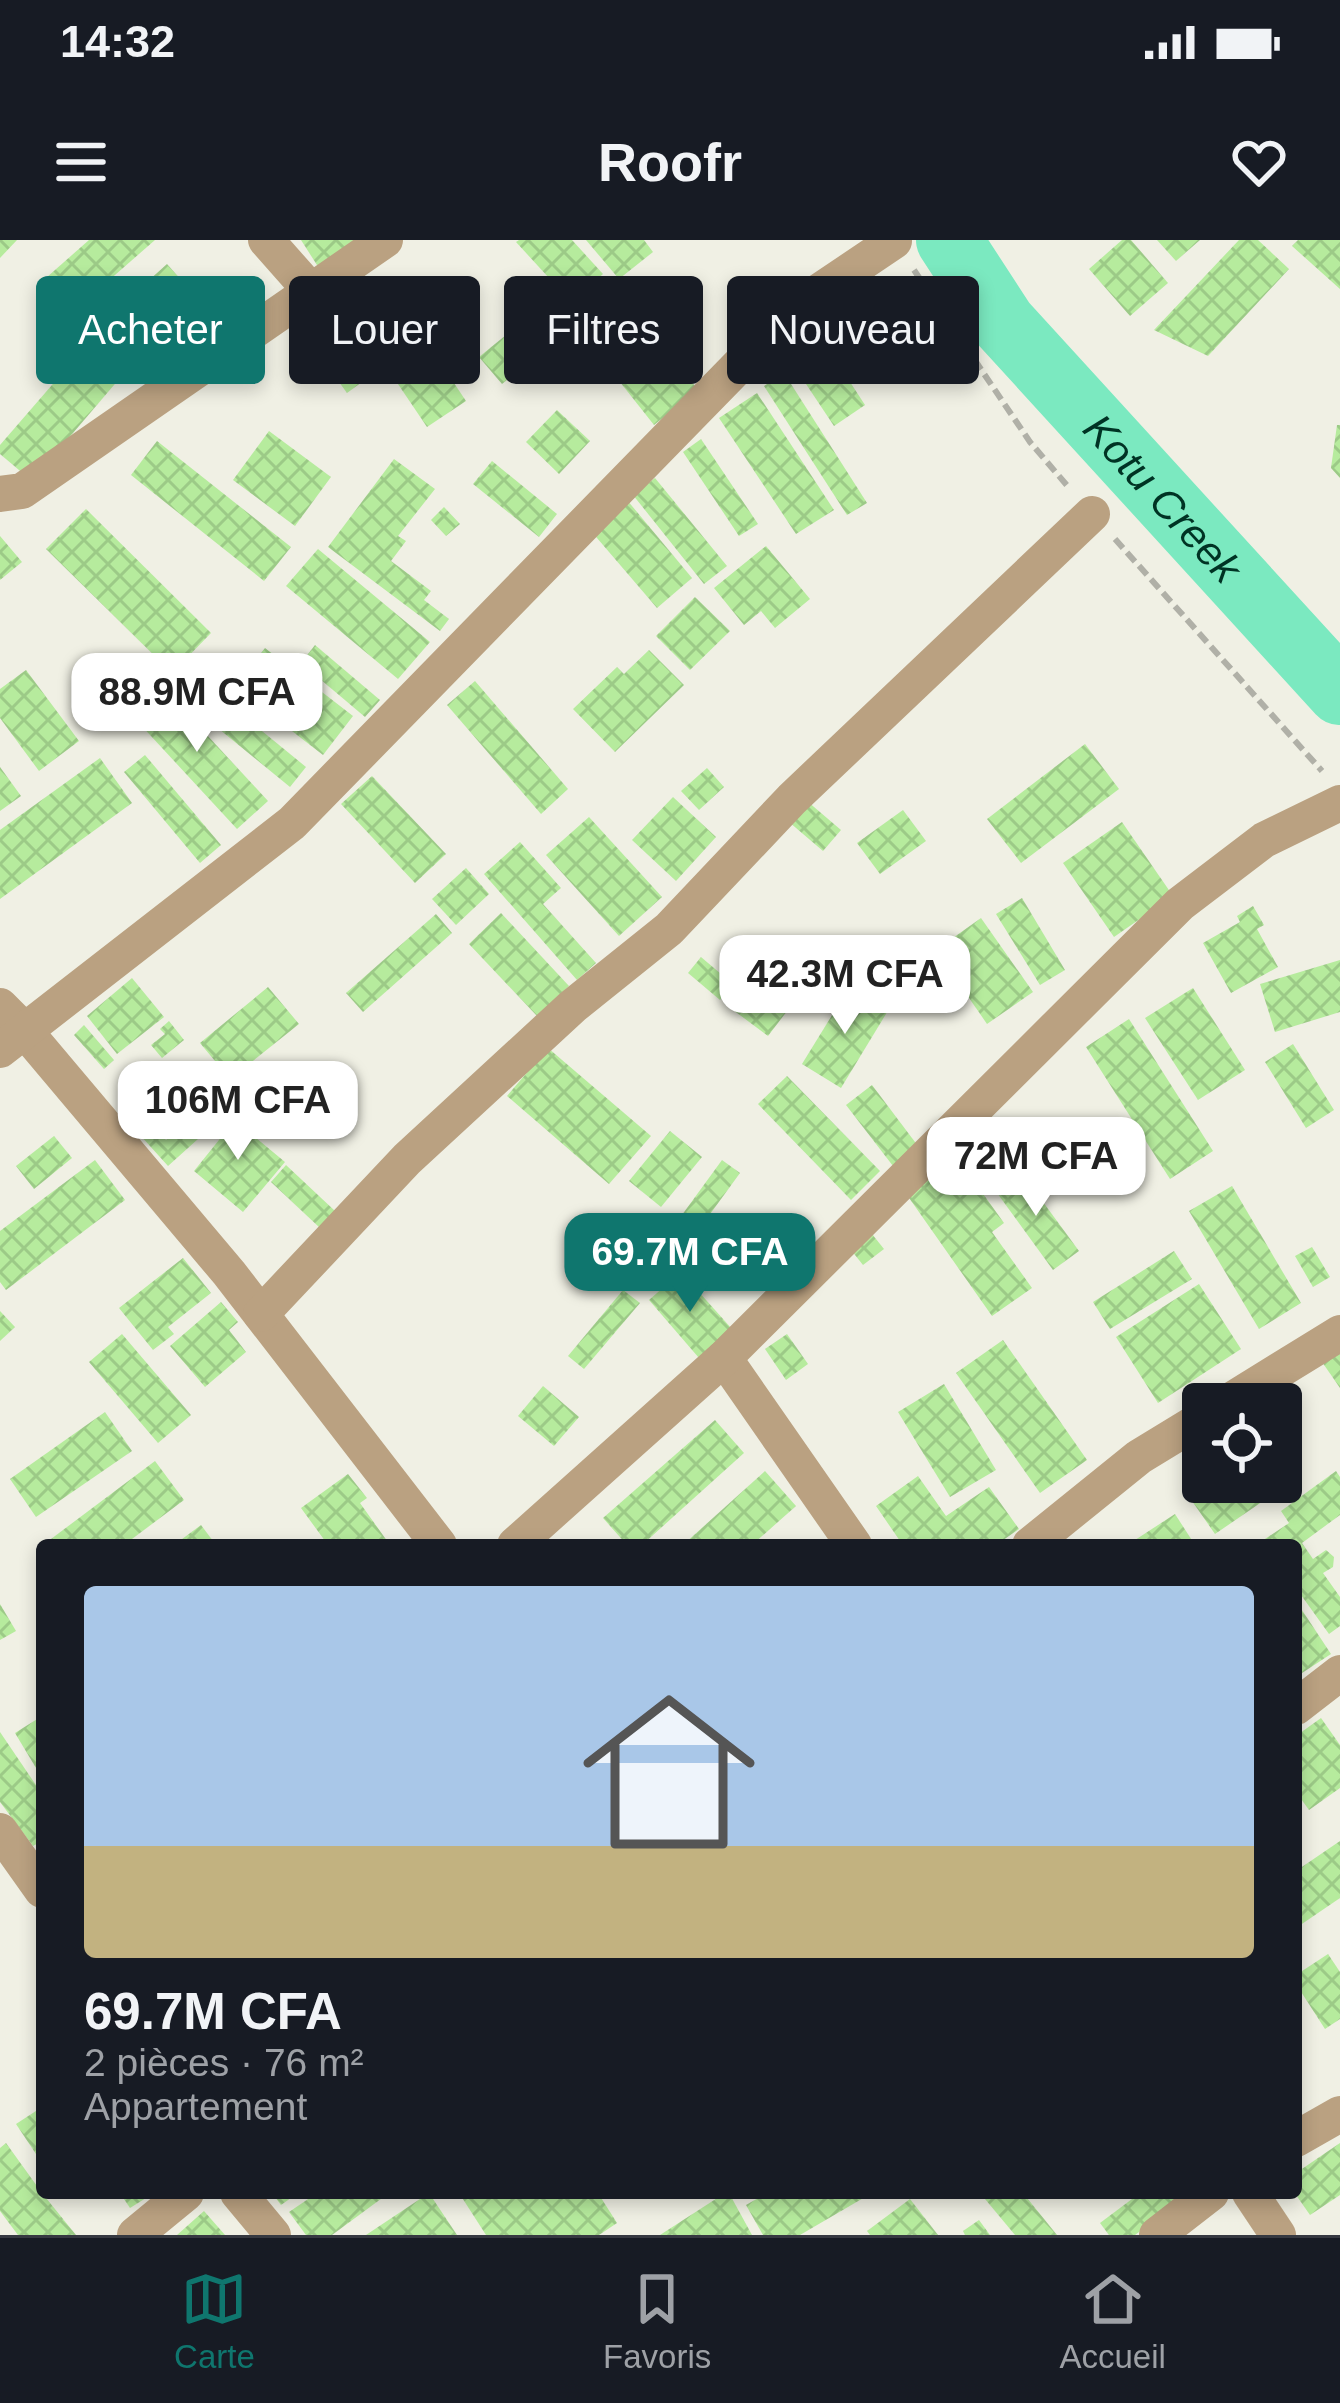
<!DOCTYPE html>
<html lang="fr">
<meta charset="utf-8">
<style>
body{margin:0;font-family:Arial,sans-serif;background:#242831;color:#f1f3f6;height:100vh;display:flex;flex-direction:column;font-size:45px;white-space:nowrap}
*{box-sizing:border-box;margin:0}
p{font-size:39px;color:#9ea1a6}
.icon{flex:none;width:66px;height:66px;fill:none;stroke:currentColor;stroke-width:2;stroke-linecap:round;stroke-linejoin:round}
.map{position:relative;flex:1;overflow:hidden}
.panel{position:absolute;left:36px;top:1299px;width:1266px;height:660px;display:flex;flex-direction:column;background:#171b24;border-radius:12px;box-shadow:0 6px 18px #0003}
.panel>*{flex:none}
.top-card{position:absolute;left:36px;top:36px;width:1269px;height:108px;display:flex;gap:24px}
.controls{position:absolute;left:1182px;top:1143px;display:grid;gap:24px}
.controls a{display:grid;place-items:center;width:120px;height:120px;border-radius:12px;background:#171b24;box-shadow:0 6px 18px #0003;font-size:60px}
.price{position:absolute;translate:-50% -102px;padding:0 27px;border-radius:24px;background:#fff;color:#222;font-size:39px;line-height:78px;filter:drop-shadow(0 3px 6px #0008)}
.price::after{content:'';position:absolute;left:50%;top:72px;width:36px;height:27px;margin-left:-18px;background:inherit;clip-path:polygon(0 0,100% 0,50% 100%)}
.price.current{background:#0f766e;color:#fff}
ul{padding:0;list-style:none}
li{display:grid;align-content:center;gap:24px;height:636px;padding:0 48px}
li+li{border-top:3px solid #363941}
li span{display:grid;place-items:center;height:372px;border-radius:12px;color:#555}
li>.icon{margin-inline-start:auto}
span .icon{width:216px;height:216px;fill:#fffc;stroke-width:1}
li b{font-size:51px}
.pill{padding:0 42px;border-radius:12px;background:#171b24;box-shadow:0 6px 18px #0003;font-size:42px;line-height:108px}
.pill.current{background:#0f766e;color:#fff}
.status{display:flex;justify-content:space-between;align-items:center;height:84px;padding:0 60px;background:#171b24;direction:ltr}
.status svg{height:33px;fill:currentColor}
header{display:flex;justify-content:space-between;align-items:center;height:156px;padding:0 48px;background:#171b24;font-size:54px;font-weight:800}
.menu{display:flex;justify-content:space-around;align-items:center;height:168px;border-top:3px solid #363941;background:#171b24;font-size:33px;color:#9ea1a6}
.menu a{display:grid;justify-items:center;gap:6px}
.menu .current{color:#0f766e}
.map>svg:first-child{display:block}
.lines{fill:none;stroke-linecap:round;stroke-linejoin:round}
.river{stroke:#7be9c0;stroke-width:66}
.building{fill:url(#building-cross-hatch)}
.path{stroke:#b0b0a7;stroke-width:6;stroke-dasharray:12 6;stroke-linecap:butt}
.street{stroke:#baa181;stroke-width:36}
.labels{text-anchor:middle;stroke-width:12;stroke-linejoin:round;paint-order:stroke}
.water-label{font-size:42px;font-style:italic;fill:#003324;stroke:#f0f0e4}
</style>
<div class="status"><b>14:32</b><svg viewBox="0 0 49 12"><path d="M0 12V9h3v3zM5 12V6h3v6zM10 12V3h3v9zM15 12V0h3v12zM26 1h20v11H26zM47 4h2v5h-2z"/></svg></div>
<header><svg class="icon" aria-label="menu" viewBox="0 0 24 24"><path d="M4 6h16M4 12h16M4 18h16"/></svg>Roofr<svg class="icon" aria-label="heart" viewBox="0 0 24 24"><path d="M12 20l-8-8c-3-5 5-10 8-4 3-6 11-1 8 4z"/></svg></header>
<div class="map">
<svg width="1340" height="1995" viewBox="0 0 1340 1995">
<defs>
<pattern id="building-cross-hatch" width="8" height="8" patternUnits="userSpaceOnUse" patternTransform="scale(3)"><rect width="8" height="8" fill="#b6eb9d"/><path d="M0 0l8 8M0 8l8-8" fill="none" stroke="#9cca87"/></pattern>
</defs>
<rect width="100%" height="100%" fill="#f0f0e4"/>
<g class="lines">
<path class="river" id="s1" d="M949,0l54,83 337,369"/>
</g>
<g class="building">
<polygon points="0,0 17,0 0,18"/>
<polygon points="89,0 155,0 67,77 38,45"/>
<polygon points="301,0 379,0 324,36"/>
<polygon points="519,0 572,0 603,34 571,62 516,2"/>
<polygon points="586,0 644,0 653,12 619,39"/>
<polygon points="1122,0 1131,0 1168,43 1130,76 1089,29"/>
<polygon points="1157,0 1200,0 1176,21"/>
<polygon points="1239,0 1258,0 1289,29 1208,116 1154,90"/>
<polygon points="1298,0 1340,0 1340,49 1292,6"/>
<polygon points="167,24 199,60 130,121 99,85"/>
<polygon points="387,43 466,161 427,187 348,70"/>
<polygon points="622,54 698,150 654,185 578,89"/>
<polygon points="553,57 576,84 502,144 479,117"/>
<polygon points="349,102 373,134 347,153 323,120"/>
<polygon points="84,108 120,138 32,241 0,214 0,205"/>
<polygon points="828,108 865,165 834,186 796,129"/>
<polygon points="784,133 867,263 847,275 764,146"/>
<polygon points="757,153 834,270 796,294 719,178"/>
<polygon points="557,170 590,201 559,234 526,202"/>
<polygon points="1337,185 1340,185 1340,238 1331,228"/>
<polygon points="269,191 331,237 295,286 233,240"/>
<polygon points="701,199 758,284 739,296 683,212"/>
<polygon points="157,201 291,307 264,341 131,235"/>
<polygon points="394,219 435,249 398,296 406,301 391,321 431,351 424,360 449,379 440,391 328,307"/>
<polygon points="492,221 557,274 539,297 473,244"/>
<polygon points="655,238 727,326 704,344 633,255"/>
<polygon points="627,260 692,338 657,368 591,291"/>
<polygon points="444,267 460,284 446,296 431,280"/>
<polygon points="86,269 211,393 172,433 46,309"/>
<polygon points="0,296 22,322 0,340"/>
<polygon points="766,306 810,359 775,388 761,371 744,385 714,348"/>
<polygon points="318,309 430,402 398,439 286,346"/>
<polygon points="695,357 730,391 690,430 656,396"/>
<polygon points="315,405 380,460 365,477 301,423"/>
<polygon points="265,408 353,476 323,515 235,447"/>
<polygon points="649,410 684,445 615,512 573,469 617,427 624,434"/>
<polygon points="26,430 79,501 39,531 0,478 0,449"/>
<polygon points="157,441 268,561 237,589 126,469"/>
<polygon points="475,441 568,549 541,574 447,465"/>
<polygon points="213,451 306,527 290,547 197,471"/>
<polygon points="1085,504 1119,549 1021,623 987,579"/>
<polygon points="145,515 221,605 200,623 124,532"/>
<polygon points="100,518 132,563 0,659 0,590"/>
<polygon points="0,527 21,556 0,571"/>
<polygon points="707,528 724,547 699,570 681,551"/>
<polygon points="372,536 446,614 415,643 341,564"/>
<polygon points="673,557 716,597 676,641 632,600"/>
<polygon points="807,561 841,590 823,611 789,582"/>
<polygon points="903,570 926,601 880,634 857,603"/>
<polygon points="589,577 662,657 619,696 546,615"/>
<polygon points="1122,582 1173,656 1114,697 1063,623"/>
<polygon points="520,602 561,648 543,664 596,723 577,740 484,634"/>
<polygon points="466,628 489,654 456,685 432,659"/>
<polygon points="1022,658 1065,730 1040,745 996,674"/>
<polygon points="1253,666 1264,685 1257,689 1278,727 1231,753 1203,703 1240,682 1237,676"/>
<polygon points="501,673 569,746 537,776 469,704"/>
<polygon points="436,674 452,693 363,772 346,753"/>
<polygon points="981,678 1033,752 987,784 936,710"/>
<polygon points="769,705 813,737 768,796 725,764"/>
<polygon points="701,717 734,745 720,760 688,733"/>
<polygon points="1340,720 1340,772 1275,792 1260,744"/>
<polygon points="132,738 164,777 117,814 87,776"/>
<polygon points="850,746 889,769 841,848 802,824"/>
<polygon points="268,747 299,784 239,832 243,838 235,845 200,803"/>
<polygon points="1193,748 1245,830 1198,860 1145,778"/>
<polygon points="1129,779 1213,911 1170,939 1086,807"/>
<polygon points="169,781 184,800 162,818 151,805 165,794 160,789"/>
<polygon points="84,785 114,820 104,829 74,795"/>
<polygon points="1293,804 1334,870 1306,888 1265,822"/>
<polygon points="548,808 651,896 609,944 507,856"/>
<polygon points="787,836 880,931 851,960 758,864"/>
<polygon points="872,845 918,906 893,926 846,865"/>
<polygon points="134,864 166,900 181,886 187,893 200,881 208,890 168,926 122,875"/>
<polygon points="221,869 285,922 243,972 194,931 223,895 208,883"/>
<polygon points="670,891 702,917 661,967 629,941"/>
<polygon points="54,896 72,918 34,949 16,926"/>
<polygon points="953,912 1004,983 992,992 1032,1048 992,1076 907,955 946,927 941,920"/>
<polygon points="95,920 125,960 6,1050 0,1042 0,991"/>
<polygon points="722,920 740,933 673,1025 655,1012"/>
<polygon points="286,925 335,971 320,988 271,942"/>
<polygon points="1018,928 1079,1011 1053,1030 992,946"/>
<polygon points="1232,946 1301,1063 1259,1089 1189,971"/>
<polygon points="868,989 884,1009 863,1025 847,1005"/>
<polygon points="1312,1007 1330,1037 1313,1047 1295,1016"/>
<polygon points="1174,1011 1192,1039 1110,1089 1093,1062"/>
<polygon points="183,1018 211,1053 168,1087 174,1094 153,1110 119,1068"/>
<polygon points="681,1032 732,1089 699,1118 649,1060"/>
<polygon points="1199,1044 1241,1109 1158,1163 1116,1097"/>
<polygon points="623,1050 640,1063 584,1129 568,1116"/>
<polygon points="221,1062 238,1082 229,1090 246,1112 205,1147 170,1106"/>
<polygon points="0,1071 15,1087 0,1101"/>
<polygon points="122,1094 191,1175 158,1203 89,1122"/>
<polygon points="787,1094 808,1124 786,1140 765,1109"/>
<polygon points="1003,1100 1087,1220 1040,1253 956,1133"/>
<polygon points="1340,1105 1340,1148 1320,1119"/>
<polygon points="944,1144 996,1230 950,1257 898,1172"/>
<polygon points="543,1146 579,1177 554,1206 518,1176"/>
<polygon points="105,1172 132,1211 36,1277 10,1239"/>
<polygon points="715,1180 744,1213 642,1305 627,1305 603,1278"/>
<polygon points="1281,1209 1300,1236 1215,1294 1192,1261 1221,1242 1281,1242"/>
<polygon points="155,1221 184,1260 124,1305 43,1305"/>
<polygon points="765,1231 796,1266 752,1305 683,1305"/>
<polygon points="1336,1231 1340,1237 1340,1275 1302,1303 1313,1319 1326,1310 1334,1317 1333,1327 1323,1333 1340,1357 1340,1386 1329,1394 1296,1348 1299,1336 1296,1305 1256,1305 1289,1283 1281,1271"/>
<polygon points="348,1234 367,1258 360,1263 390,1305 328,1305 301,1268"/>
<polygon points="918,1236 946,1276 989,1247 1019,1289 996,1305 895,1305 900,1301 876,1266"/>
<polygon points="1175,1274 1195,1305 1138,1305 1135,1300"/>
<polygon points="201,1285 216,1305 174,1305"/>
<polygon points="1296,1361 1331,1414 1299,1435 1296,1430"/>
<polygon points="0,1364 16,1391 0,1400"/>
<polygon points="42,1476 42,1538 15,1493"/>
<polygon points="1321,1478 1340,1505 1340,1548 1309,1570 1296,1552 1296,1496"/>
<polygon points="0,1492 42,1554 42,1601 33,1606 0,1562"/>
<polygon points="1340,1601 1340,1658 1296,1688 1296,1631"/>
<polygon points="1328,1714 1340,1732 1340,1779 1325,1789 1296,1744 1296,1735"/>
<polygon points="42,1867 42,1923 16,1884"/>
<polygon points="6,1903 42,1953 76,1995 18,1995 0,1971 0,1908"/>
<polygon points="1340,1903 1340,1955 1310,1975 1296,1955 1296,1933"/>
<polygon points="120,1953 154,1953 130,1968"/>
<polygon points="272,1953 298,1953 281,1965"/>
<polygon points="317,1953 389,1953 332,1995 306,1995 289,1972"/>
<polygon points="429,1953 457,1995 366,1995"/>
<polygon points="459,1953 598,1953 617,1983 599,1995 486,1995"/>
<polygon points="725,1953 729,1953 752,1995 660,1995"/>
<polygon points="767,1953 872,1953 800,1995 763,1995 746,1965"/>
<polygon points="980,1953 1023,1953 1057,1995 1015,1995"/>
<polygon points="1140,1953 1191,1953 1135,1995 1109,1995 1100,1983"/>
<polygon points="910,1959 938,1995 870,1995 867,1991"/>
<polygon points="204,1971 225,1995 177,1995"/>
<polygon points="979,1980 990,1995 965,1995 963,1991"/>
</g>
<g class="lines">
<g class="path">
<polyline points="914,30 1030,202 1070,249"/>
<polyline points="1115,299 1322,531"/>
</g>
<g class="street">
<polyline points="266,0 312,52"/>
<polyline points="0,254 22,251 385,0"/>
<polyline points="0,766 25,791 229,1033 439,1305"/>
<polyline points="0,810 292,583 796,67 894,1"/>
<polyline points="261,1074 407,919 573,766 669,689 792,559 1092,274"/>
<polyline points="724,1118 854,1305"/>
<polyline points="1225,1164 1340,1093"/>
<polyline points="515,1305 724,1118 1180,664 1264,600 1340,563"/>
<polyline points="1030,1305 1139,1217 1203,1178"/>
<polyline points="1296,1467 1340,1433"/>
<polyline points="0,1591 42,1650"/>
<polyline points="1296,1899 1340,1874"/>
<polyline points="238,1953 273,1995"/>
<polyline points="1250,1953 1278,1995"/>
<polyline points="135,1995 186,1953"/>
<polyline points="1157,1995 1211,1953"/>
</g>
</g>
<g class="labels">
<g class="water-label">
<text dy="15" stroke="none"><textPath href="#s1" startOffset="336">Kotu Creek</textPath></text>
</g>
</g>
</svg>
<div class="controls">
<a><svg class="icon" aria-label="locate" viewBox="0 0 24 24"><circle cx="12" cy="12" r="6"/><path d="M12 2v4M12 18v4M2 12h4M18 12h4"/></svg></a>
</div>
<b class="price" style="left:197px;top:515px">88.9M CFA</b>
<b class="price" style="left:845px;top:797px">42.3M CFA</b>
<b class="price" style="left:238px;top:923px">106M CFA</b>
<b class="price" style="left:1036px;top:979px">72M CFA</b>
<b class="price current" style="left:690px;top:1075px">69.7M CFA</b>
<div class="top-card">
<a class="pill current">Acheter</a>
<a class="pill">Louer</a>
<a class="pill">Filtres</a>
<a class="pill">Nouveau</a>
</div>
<section class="panel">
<ul>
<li><span style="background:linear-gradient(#a9c7e8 70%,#c2b280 0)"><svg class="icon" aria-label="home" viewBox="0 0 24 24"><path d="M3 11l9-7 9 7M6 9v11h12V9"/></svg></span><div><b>69.7M CFA</b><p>2 pièces · 76 m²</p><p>Appartement</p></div></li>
</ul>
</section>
</div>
<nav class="menu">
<a class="current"><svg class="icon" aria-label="map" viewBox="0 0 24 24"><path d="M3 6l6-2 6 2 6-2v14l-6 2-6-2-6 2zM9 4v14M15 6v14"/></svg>Carte</a>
<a><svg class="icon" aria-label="saved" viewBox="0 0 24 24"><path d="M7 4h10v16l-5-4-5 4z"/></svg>Favoris</a>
<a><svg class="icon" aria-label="home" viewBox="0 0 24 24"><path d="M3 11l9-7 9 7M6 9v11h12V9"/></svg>Accueil</a>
</nav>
